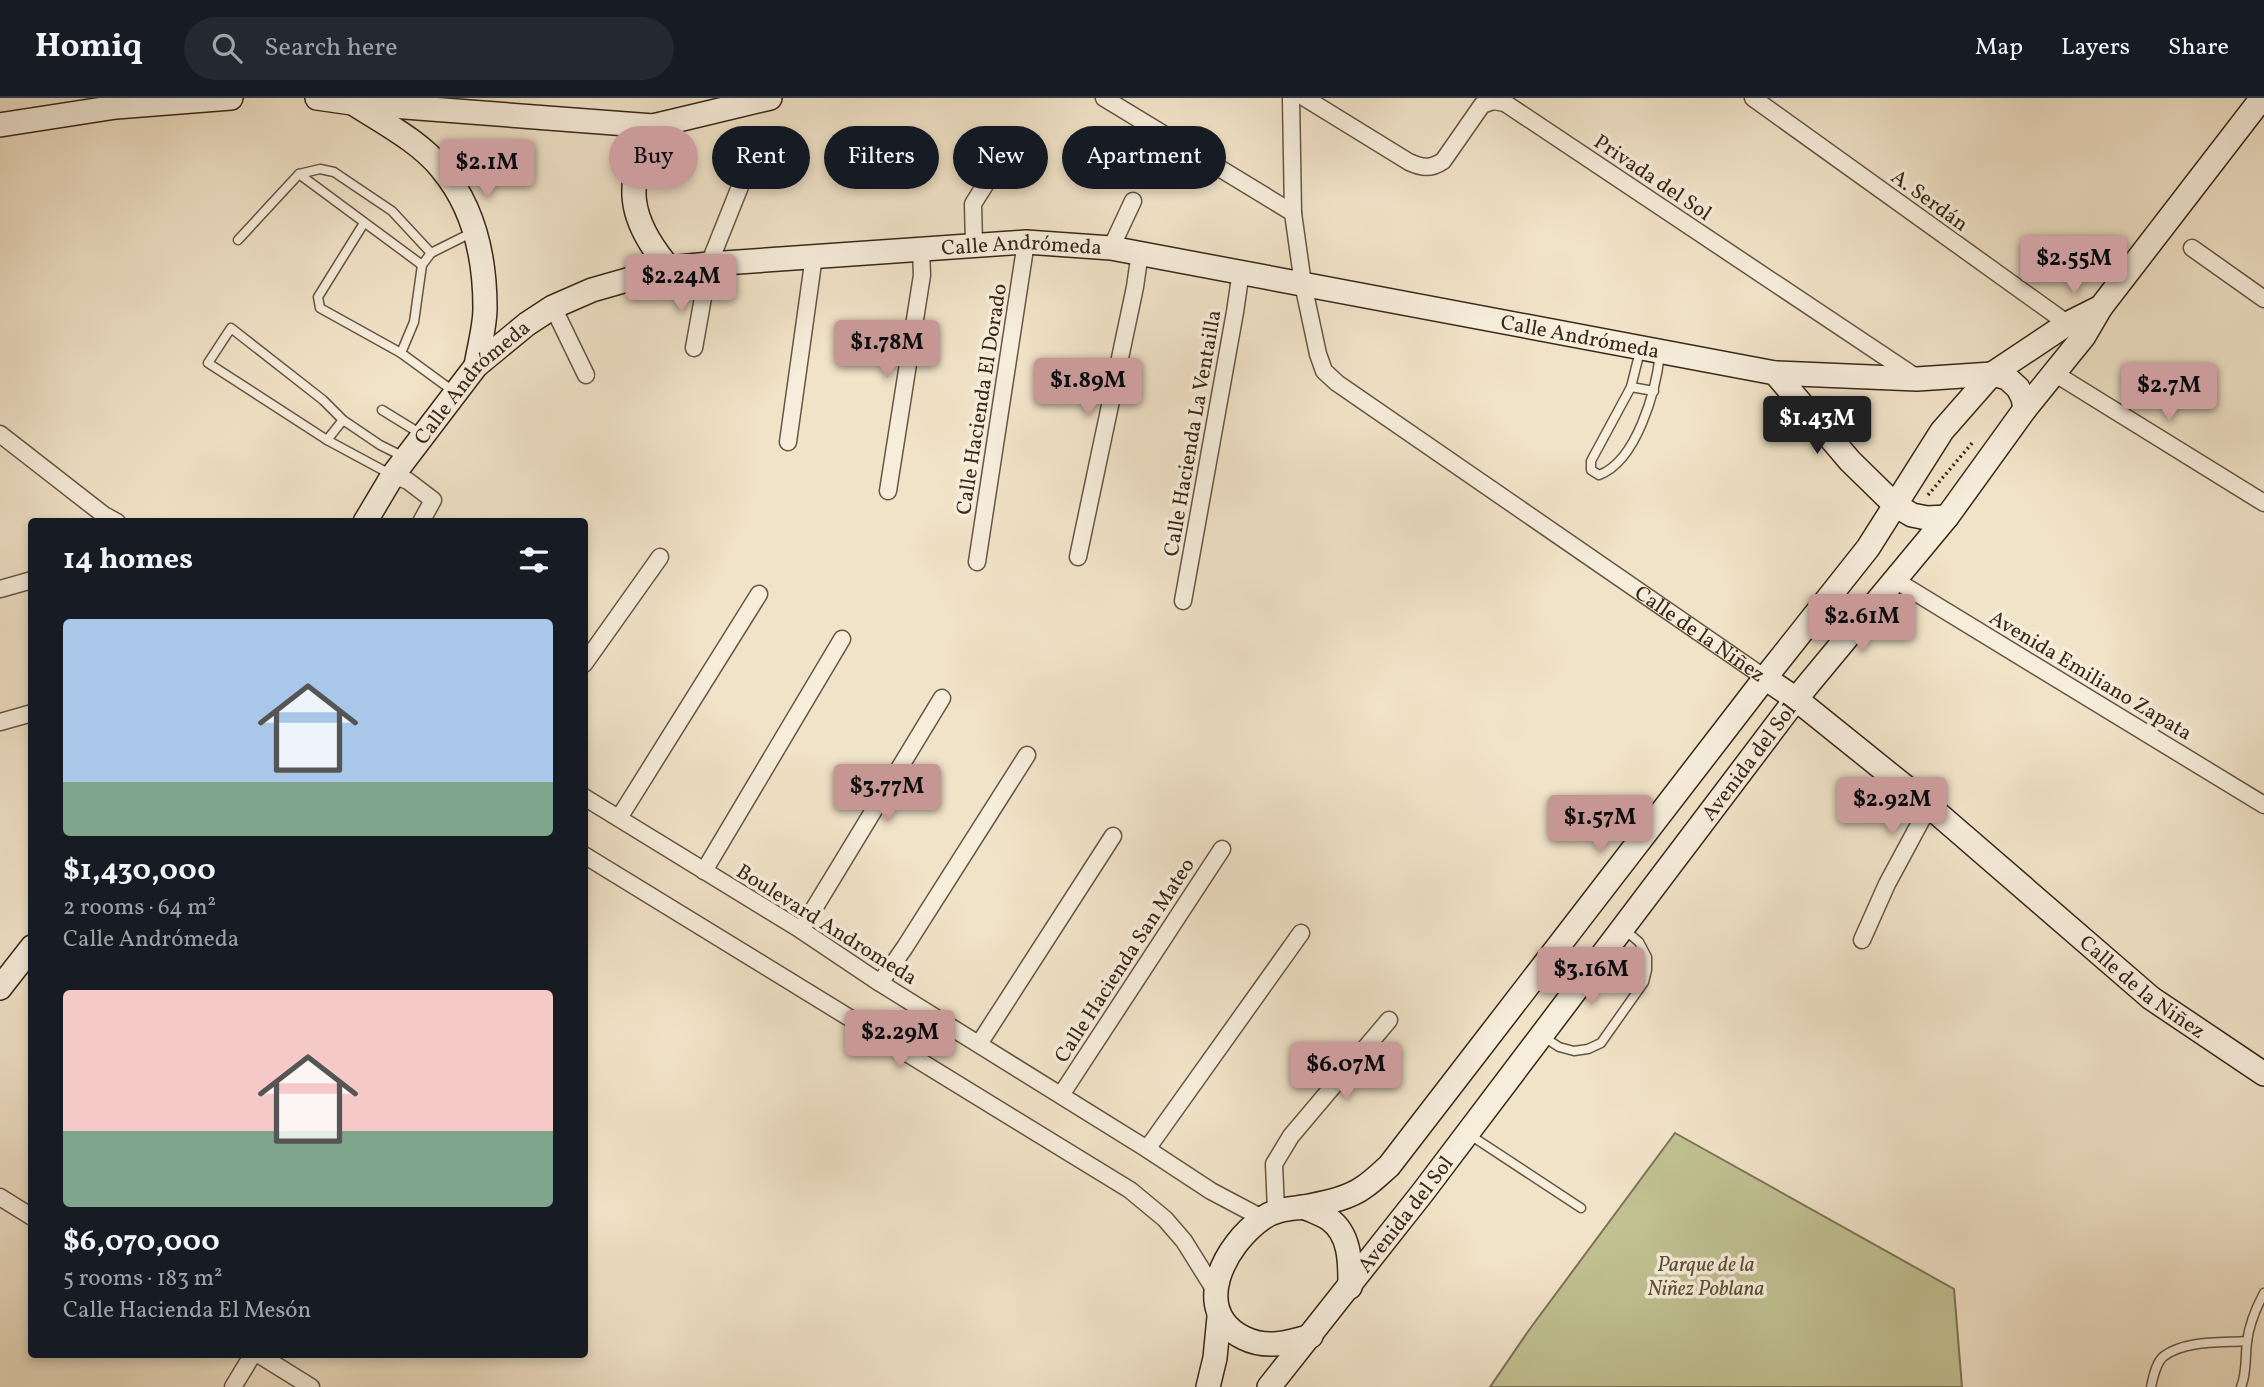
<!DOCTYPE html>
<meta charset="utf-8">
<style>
body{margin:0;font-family:Vollkorn,serif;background:#242831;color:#f1f3f6;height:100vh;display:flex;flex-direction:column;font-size:26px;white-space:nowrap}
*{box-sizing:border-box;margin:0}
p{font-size:23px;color:#9ea1a6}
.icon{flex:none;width:38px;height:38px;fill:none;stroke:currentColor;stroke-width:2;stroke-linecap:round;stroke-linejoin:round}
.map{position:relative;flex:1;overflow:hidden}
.side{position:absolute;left:28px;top:420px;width:560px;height:840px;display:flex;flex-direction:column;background:#171b24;border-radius:7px;box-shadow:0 4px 10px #0003}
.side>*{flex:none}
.banner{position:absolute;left:609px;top:28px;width:665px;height:63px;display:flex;gap:14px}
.price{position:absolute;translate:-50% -60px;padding:0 16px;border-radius:7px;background:#c59692;color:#111;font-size:23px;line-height:46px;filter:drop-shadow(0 2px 4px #0008)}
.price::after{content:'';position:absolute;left:50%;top:42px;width:21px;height:16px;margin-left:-10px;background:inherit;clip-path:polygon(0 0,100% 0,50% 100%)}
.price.current{background:#222;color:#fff}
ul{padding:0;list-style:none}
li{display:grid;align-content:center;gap:14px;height:371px;padding:0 35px}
li span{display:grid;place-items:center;height:217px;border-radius:7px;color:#555}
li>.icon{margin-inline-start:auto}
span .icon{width:126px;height:126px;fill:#fffc;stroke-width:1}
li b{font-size:30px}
h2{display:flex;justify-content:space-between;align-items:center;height:84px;padding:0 35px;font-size:30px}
.pill{padding:0 24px;border-radius:32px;background:#171b24;box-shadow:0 4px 10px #0003;font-size:24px;line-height:63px}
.pill.current{background:#c59692;color:#111}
header{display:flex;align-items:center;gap:42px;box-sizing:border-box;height:98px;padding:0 35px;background:#171b24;border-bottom:2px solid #363941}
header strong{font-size:33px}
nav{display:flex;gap:38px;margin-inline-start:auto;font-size:24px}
.search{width:490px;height:63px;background:#242831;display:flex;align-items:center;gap:18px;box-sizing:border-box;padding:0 24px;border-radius:38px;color:#9ea1a6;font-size:26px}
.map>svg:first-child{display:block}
.green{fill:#c1c192;stroke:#7d7455;stroke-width:2}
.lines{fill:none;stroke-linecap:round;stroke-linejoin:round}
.lane-casing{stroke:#675644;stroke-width:11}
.street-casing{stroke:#675644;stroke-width:19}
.secondary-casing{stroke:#392718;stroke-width:26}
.path{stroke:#392718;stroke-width:3.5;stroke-dasharray:2 3.5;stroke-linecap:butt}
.lane{stroke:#f6eddb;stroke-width:8}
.street{stroke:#f6eddb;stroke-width:16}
.secondary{stroke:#f6eddb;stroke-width:23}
.labels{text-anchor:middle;stroke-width:7;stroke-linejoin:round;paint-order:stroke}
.street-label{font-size:21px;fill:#392718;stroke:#f6eddb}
.park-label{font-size:21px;font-style:italic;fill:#5b4e36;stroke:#f6eddb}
</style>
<header>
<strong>Homiq</strong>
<div class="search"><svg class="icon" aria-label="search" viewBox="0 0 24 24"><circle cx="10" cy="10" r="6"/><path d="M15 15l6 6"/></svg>Search here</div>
<nav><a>Map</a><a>Layers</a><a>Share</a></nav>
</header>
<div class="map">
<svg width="2264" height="1289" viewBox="0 0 2264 1289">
<rect width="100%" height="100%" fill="#f1e3c8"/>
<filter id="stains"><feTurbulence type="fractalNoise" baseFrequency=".00286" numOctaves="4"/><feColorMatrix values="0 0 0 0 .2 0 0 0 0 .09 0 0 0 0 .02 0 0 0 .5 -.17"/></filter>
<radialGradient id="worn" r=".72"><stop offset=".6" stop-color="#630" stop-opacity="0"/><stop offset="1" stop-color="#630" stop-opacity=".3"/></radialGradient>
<polygon class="green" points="1675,1035 1954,1191 1962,1289 1490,1289 1529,1232"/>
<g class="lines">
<g class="lane-casing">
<g id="lane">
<polyline points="299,76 422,167"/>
<polyline points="364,125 318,199 320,210 401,255 453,293"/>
<polyline points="238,142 299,76 320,71 334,74 392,113 431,155 422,167 414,224 401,255"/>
<polyline points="431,155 473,134"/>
<path d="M1640,253l-9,36 -40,74v9l8,5c38,-14 57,-85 61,-121"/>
<polyline points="1631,289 1654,293"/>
<polyline points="382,312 421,336"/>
<polyline points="327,342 343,322"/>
<polyline points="390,376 327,342 208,265 231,230 323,302 343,322 380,347 402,358"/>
<polyline points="1544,939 1559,949 1574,953 1588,951 1601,945 1644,884 1647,872 1647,859 1639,844 1625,832"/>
<polyline points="1470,1037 1581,1110"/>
<path d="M2151,1289c2,-9 5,-25 13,-31 22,-16 57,-13 83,-15"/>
<path d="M2241,1289c6,-14 4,-30 6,-45 2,-17 9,-34 17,-49"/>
</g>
</g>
<g class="street-casing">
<g id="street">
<polyline points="1104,0 1293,115"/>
<path id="s1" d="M1291,0l2,115 10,71 15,70 6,17 13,12 428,295"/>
<path d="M1305,0l104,64c13,6 22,7 34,-1l39,-56 11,-4 12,2 412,275"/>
<polyline points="1753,0 2075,231"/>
<polyline points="974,147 973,106 1005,55"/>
<polyline points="1111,150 1133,103"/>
<polyline points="2192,150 2264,201"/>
<polyline points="553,209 586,277"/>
<polyline points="694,250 709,166 741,86"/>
<polyline points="2054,275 2264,405"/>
<polyline points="0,336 104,417 117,424"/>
<polyline points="788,344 814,158"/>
<polyline points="393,377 408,383 433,402 421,424"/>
<polyline points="888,393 922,177 921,152"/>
<polyline points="1078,459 1135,189 1140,154"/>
<polyline points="977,464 1026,144"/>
<polyline points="1895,482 2264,707"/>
<polyline points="0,491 32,482"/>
<polyline points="1183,503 1235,214 1241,173"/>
<polyline points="584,566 660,459"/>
<polyline points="0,624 32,615"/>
<polyline points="584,699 801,832 880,885 1147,1051 1211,1093 1262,1120"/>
<polyline points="619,720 759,496"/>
<polyline points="584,757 1130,1092 1165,1121 1184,1143 1214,1191"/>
<polyline points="704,773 842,541"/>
<polyline points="801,832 942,600"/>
<polyline points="1862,842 1887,786 1929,708"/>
<polyline points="880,885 905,849 1027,657"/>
<polyline points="979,946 1113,738"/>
<polyline points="1061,997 1222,751"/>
<polyline points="1147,1051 1301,835"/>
<polyline points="0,1099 32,1119"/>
<polyline points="1276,1112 1274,1066 1291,1038 1389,922"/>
<polyline points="258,1256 311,1289"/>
<polyline points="233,1289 253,1256"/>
</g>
</g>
<g class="secondary-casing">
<g id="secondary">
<polyline points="317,0 352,5 653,28 770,0"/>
<path d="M356,7c28,18 64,37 85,63 33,39 44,90 44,140 0,19 -6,39 -9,58"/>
<polyline points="0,27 116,9 231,0"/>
<path d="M653,28c-29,58 -26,92 16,142"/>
<polyline points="1775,275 1850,363 1895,407 1912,417 1927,420 1947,419"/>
<path id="s2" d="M365,424l28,-47 83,-109 51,-42 26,-17 39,-17 77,-22 40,-4 317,-22 85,6 664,125 142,6 75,-5 15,4 11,10 5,10 2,11"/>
<path id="s3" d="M1765,580l31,21 133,107 222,192 113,76"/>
<polyline points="0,890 32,849"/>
<path d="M1304,1109c8,4 18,7 25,12 22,16 21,44 21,68"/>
<path d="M1311,1238c-23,7 -45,13 -67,2 -55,-27 -19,-94 19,-120 13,-9 26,-9 41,-11 19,-4 44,-8 60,-20 9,-6 17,-14 25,-21l376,-488 103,-130 74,-117 50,-57 75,-50 34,-17"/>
<polyline points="1208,1289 1215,1260 1219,1219"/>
<path id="s4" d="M1269,1289l154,-195 373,-493 151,-182 78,-108 59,-73 17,-29 161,-209"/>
</g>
</g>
<polyline class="path" points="1928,397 1973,344"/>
<use href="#lane" class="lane"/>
<use href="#street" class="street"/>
<use href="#secondary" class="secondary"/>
</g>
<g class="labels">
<g class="street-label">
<text transform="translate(1653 79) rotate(34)" y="7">Privada del Sol</text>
<text transform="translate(1930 102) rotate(36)" y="7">A. Serdán</text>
<text dy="7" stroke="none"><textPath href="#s2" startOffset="765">Calle Andrómeda</textPath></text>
<text dy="7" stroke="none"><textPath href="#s2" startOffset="1332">Calle Andrómeda</textPath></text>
<text dy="7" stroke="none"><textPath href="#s2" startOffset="177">Calle Andrómeda</textPath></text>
<text transform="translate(981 301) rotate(-81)" y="7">Calle Hacienda El Dorado</text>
<text transform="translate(1192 335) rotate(-80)" y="7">Calle Hacienda La Ventailla</text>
<text dy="7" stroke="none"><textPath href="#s1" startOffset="735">Calle de la Niñez</textPath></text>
<text transform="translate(2091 577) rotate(31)" y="7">Avenida Emiliano Zapata</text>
<text dy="7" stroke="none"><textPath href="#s4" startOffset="788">Avenida del Sol</textPath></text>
<text transform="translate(827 826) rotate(32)" y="7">Boulevard Andromeda</text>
<text transform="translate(1124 862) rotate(-57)" y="7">Calle Hacienda San Mateo</text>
<text dy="7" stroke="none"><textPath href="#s3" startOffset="488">Calle de la Niñez</textPath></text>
<text dy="7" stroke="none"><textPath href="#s4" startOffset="220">Avenida del Sol</textPath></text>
</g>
<g class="park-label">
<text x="1706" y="1173">Parque de la<tspan x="1706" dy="24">Niñez Poblana</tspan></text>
</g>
</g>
<rect width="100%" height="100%" filter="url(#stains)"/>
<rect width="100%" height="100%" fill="url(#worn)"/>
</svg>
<b class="price" style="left:487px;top:102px">$2.1M</b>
<b class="price" style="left:2074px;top:198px">$2.55M</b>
<b class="price" style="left:681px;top:216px">$2.24M</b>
<b class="price" style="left:887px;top:282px">$1.78M</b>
<b class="price" style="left:1088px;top:320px">$1.89M</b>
<b class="price" style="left:2169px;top:325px">$2.7M</b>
<b class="price current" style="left:1817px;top:358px">$1.43M</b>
<b class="price" style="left:1862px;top:556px">$2.61M</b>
<b class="price" style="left:887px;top:726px">$3.77M</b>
<b class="price" style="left:1892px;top:739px">$2.92M</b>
<b class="price" style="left:1600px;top:757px">$1.57M</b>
<b class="price" style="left:1591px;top:909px">$3.16M</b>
<b class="price" style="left:900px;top:972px">$2.29M</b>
<b class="price" style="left:1346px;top:1004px">$6.07M</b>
<div class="banner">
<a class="pill current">Buy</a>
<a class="pill">Rent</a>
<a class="pill">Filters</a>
<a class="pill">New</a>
<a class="pill">Apartment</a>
</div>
<section class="side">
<h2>14 homes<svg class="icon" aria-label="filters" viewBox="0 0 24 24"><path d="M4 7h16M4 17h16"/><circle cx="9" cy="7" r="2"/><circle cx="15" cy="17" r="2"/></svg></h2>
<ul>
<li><span style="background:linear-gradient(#a9c7e8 75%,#7fa58c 0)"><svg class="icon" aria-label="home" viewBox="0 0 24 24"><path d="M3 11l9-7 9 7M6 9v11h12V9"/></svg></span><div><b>$1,430,000</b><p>2 rooms · 64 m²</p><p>Calle Andrómeda</p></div></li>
<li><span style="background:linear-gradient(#f6c9c9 65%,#7fa58c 0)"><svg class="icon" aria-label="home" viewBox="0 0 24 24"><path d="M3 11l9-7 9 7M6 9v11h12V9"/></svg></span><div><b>$6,070,000</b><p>5 rooms · 183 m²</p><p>Calle Hacienda El Mesón</p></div></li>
</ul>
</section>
</div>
